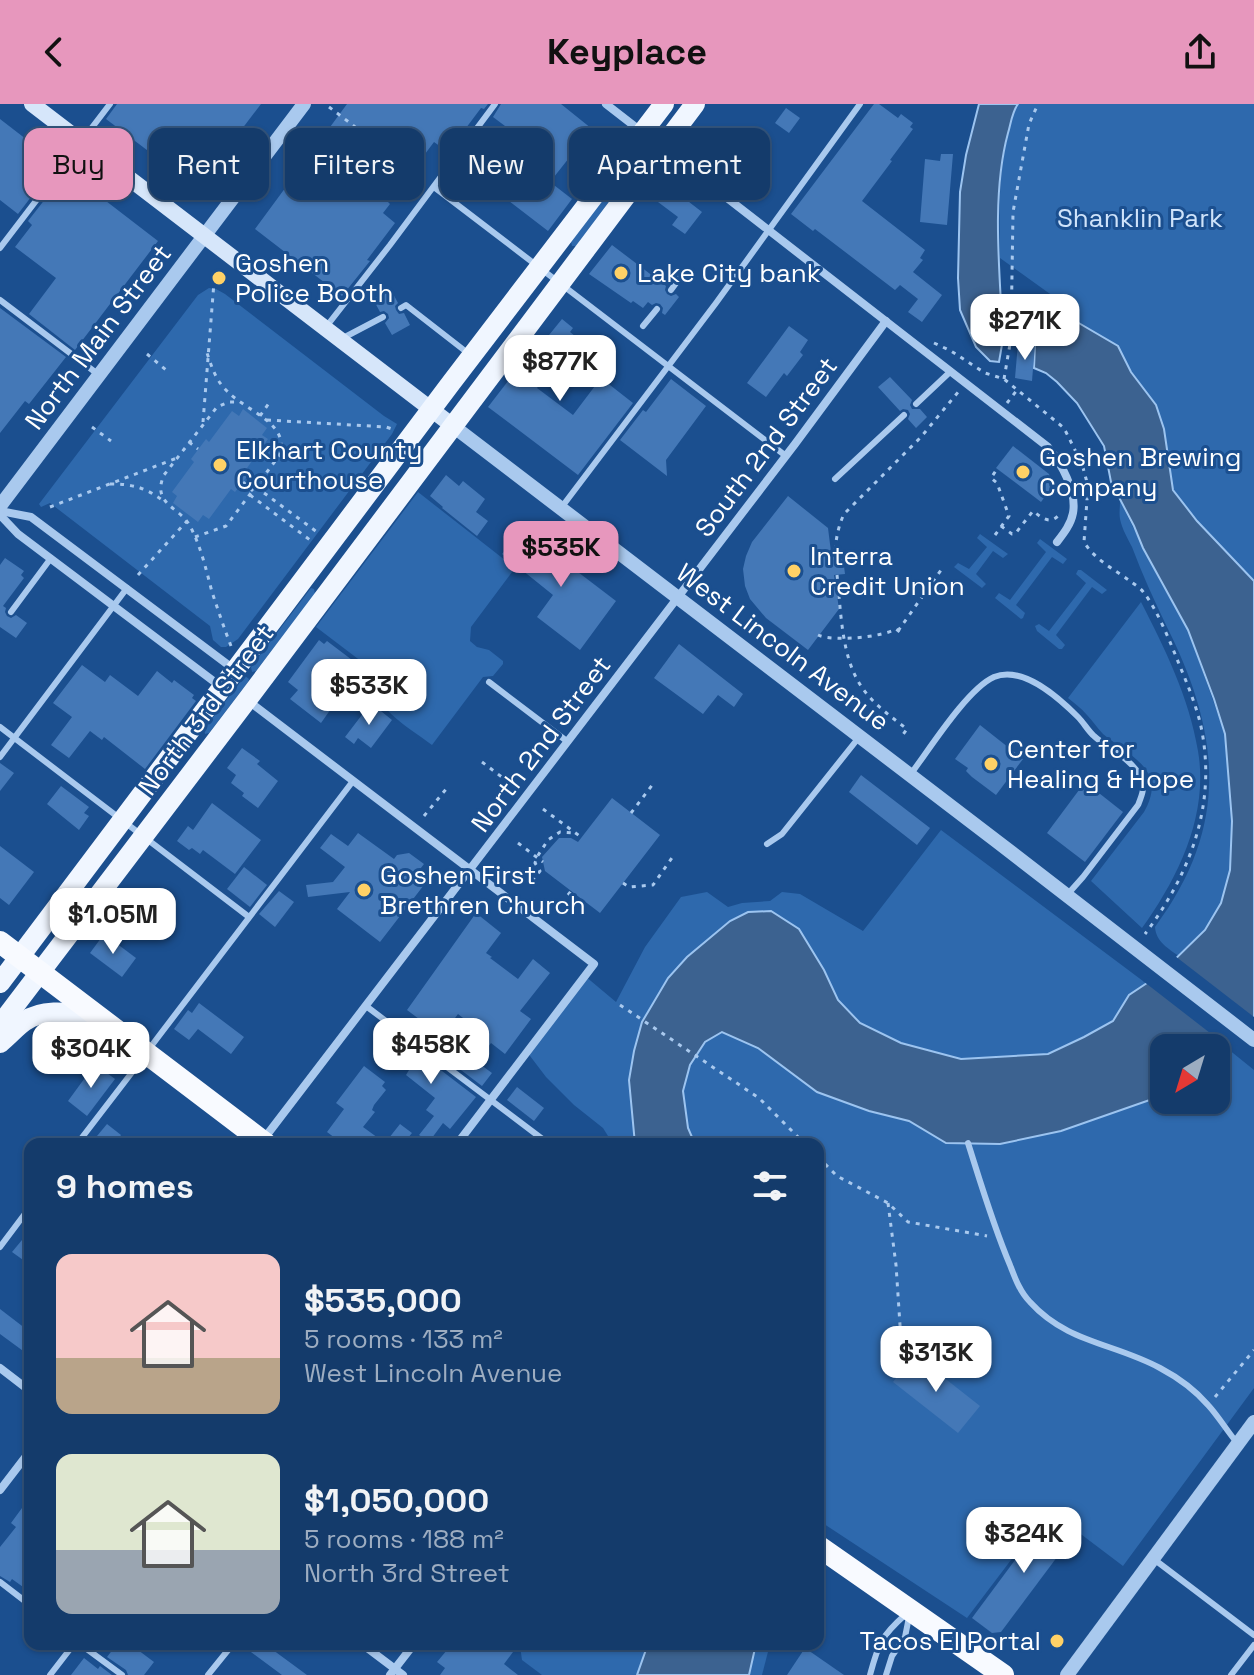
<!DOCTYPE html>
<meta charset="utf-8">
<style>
body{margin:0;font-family:"Space Grotesk",sans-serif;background:#1d4271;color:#f1f3f6;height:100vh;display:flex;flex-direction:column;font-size:30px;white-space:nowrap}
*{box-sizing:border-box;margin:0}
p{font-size:26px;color:#9dadc1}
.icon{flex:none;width:44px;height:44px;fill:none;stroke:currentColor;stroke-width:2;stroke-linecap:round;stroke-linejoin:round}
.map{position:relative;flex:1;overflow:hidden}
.panel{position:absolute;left:24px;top:1034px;width:800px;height:512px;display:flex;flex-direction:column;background:#143b6b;border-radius:16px;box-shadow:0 2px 6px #0004,0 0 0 2px #33557e}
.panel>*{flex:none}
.guide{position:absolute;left:24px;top:24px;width:800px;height:72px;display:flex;gap:16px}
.needle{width:52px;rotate:218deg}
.fabs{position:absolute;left:1150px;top:930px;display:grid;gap:16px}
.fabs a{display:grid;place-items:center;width:80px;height:80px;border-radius:16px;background:#143b6b;box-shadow:0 2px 6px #0004,0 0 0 2px #33557e;font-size:40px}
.price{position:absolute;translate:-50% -68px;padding:0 18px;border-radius:16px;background:#fff;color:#222;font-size:26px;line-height:52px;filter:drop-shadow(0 2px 4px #0008)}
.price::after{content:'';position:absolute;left:50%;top:48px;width:24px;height:18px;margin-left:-12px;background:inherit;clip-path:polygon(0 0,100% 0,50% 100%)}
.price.on{background:#e797bd;color:#111}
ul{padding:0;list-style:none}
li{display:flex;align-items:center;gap:24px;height:200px;padding:0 32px}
li span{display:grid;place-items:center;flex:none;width:224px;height:160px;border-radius:16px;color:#555}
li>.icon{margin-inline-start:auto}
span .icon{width:96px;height:96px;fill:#fffc;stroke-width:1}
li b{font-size:34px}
h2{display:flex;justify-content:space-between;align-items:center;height:96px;padding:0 32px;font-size:34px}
.pill{padding:0 28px;border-radius:16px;background:#143b6b;box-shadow:0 2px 6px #0004,0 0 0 2px #33557e;font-size:28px;line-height:72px}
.pill.on{background:#e797bd;color:#111}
header{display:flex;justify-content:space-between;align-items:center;height:104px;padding:0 32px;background:#e797bd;color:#111;font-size:36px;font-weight:700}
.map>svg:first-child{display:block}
.green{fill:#2e69ad}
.water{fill:#3c6290;stroke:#9cc4f0;stroke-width:2}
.pier{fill:#1b4f8f}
.building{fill:#4478b7}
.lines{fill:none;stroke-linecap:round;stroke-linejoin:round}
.path{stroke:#a9c9ee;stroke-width:3;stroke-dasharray:4 6;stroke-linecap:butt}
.service{stroke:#a9c9ee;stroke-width:6}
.minor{stroke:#a9c9ee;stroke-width:8}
.tertiary{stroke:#a9c9ee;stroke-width:14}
.secondary{stroke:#d6e6fa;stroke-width:16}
.primary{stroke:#f0f6ff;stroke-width:20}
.trunk{stroke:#f8faff;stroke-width:22}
.poi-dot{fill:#ffd166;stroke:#1b4f8f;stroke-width:3}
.labels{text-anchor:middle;stroke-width:6;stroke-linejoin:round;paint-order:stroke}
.park-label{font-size:26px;fill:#cfe3fa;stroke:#1b4f8f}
.poi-label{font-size:26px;fill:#fff;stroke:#1b4f8f;text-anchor:start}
.street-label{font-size:26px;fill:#fff;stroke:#1b4f8f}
</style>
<header><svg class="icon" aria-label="back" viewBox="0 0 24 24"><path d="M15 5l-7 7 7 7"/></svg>Keyplace<svg class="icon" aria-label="share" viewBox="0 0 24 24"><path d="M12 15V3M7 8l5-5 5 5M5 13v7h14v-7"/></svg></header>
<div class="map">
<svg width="1254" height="1571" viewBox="0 0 1254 1571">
<rect width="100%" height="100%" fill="#1b4f8f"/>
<g class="green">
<path d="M1018,0h236v477l-57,-60 -24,-31 -17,-85 -25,-33 -13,-26 -53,-31 6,-6 -71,-51c-1,-45 -2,-88 10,-131 2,-8 3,-16 8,-23z"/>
<polygon points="632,56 637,60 576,142 572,142 571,138"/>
<polygon points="209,184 216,185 225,190 384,312 397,320 392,330 238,535 226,543 221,543 213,536 210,522 50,399 41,403 39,400 198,191"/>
<path d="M418,388l97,76 -44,59 -1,14 7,6 12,3 14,11v3l-10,12 -10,1 -51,68c-29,-22 -60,-36 -62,-77l-54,-41z"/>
<path d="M1120,397l41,82 27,47 37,104 7,87 -2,49 -9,33 -16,27 -25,27c-12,-9 -24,-15 -25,-30 75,-101 66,-193 11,-302 -12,-25 -24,-51 -34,-78 -4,-8 -10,-18 -12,-28 -1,-6 0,-12 0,-18z"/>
<polygon points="980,430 1008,450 1003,454 993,447 976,470 986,480 982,484 954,463 958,459 969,465 987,443 977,434"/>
<polygon points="1040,435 1067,455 1063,460 1052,453 1016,501 1025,509 1023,514 1021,515 995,494 999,489 1010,496 1046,448 1037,439"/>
<polygon points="1078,466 1081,466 1107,486 1102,490 1092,483 1056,531 1065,541 1062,545 1059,545 1037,527 1035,522 1039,520 1049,527 1086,479 1076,470"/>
<polygon points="311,484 314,485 315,490 256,567 252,568 251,563"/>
<path d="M1141,498c24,47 48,95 57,149 11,64 -20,127 -56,177l-51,-47 53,-69c24,-42 -13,-55 -41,-78 -6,-6 -10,-13 -16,-19 -6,-7 -13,-12 -19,-17z"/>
<polygon points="245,572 249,575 248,578 209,629 205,630 204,625"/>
<path d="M941,726l206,154 -18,11 -16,26 -29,16 -36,17 -87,5 -60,-16 -41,-20 -22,-23 -14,-30 -182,52c-13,38 -12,82 -7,122h-22l-10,-16 -29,-23 -28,-28 -19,-25 58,-76 31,26 29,-55 36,-50 26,-5 21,15 14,-4 28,-2 12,-9 18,2 63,37z"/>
<polygon points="722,928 758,944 817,988 869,1007 909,1017 946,1039 1061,1027 1164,991 1164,996 1216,996 1216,954 1228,945 1254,966 1254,1284 1123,1462 1049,1406 967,1514 818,1416 818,1040 695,1040 688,1024 683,987 690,961 705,938"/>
<polygon points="521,1540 648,1540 637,1571 542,1571 522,1556 520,1542"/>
<polygon points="756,1540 770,1540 762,1571 749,1571"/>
</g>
<g class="water">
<path d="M979,0h39c-6,8 -7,19 -10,29 -17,63 -8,141 -5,206l-4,23 -9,-1 -14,-14 -16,-37 -2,-32 2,-86 6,-37z"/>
<polygon points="1065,211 1118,242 1131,268 1156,301 1164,325 1173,386 1197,417 1254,477 1254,928 1240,934 1216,954 1216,944 1164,944 1164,991 1061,1027 1000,1040 946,1039 909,1017 869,1007 817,988 758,944 722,928 705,938 690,961 683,987 688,1024 695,1040 635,1040 629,976 634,947 642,918 668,874 687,853 730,817 748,808 771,807 799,825 824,866 838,896 860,919 901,939 961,955 1048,950 1084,933 1113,917 1129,891 1159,871 1205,826 1221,799 1230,766 1232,717 1225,630 1214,595 1188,526 1143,444 1134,422 1111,378 1104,342 1077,299 1057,278 1046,269 1034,264 1035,240"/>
<polygon points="648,1540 756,1540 749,1571 637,1571"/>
</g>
<polygon class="pier" points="1175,852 1254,913 1254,932 1243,937 1232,946 1143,877 1157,868"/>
<g class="building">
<polygon points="117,0 261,0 197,84 106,15"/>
<polygon points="347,0 488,0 484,5 481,4 448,48 434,38 416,62 413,60 386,96 390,100 383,109 395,119 367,156 370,157 342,192 255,125"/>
<polygon points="501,0 561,0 612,41 589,70 569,54 550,78 572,95 548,127 505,94 540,48 493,13"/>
<polygon points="874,0 879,0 898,14 901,10 913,19 910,23 913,25 890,56 892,57 862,97 925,146 920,154 923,156 913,168 942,191 922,218 908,208 918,195 900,181 895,186 815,125 813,127 791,110"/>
<polygon points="786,4 800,14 789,29 775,19"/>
<polygon points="0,15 57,59 18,110 0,96"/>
<polygon points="941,50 953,50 947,121 920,118 925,55 940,57"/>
<polygon points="67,67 158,137 75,246 29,210 56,174 15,143 32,121 28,117"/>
<polygon points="662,77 702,108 685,130 672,121 678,113 650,92"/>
<polygon points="612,141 666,182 665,186 667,190 671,192 676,190 679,193 665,211 662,209 663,204 660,200 656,199 652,201 648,198 643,204 633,197 631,199 589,170"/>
<polygon points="391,186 398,199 395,202 396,206 399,210 404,209 410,221 392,231 385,219 389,214 388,210 384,207 380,208 373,195"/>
<polygon points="0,204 66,253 29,300 25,297 0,329"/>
<polygon points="562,215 573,224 570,228 591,245 581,259 578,257 565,273 553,263 537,284 573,311 601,274 633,299 578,371 488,303 542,233 545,236"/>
<polygon points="789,222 808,236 800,248 803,251 787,272 784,269 766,293 747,279"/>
<polygon points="1018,239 1035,240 1032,277 1015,274"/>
<polygon points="890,273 912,296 910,301 912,305 920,305 927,313 916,324 908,315 910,310 908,306 903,305 900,307 878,283"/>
<polygon points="671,275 706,302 666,356 667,372 620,336 643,306 646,308"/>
<polygon points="243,305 267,324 262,331 268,335 247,364 251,367 235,388 231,385 209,415 203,411 198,418 173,399 177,392 172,388 194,358 191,355 206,335 209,338 232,307 239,312"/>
<polygon points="1013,342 1049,370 1053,382 1041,398 996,364"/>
<polygon points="446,371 459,382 463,377 485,395 476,408 488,417 477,432 442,404 443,403 430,392"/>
<polygon points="788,392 828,424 832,456 843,455 845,470 834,471 839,505 808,546 766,514 750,495 745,482 743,465 746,452 752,438"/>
<polygon points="526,419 537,427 532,433 616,497 580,546 537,513 553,491 502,450"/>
<polygon points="5,454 24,467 21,471 24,474 3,502 6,504 5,508 7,512 11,514 16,511 27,519 16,534 0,523 0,461"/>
<polygon points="319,536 324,540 327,537 360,562 346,580 335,572 320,592 333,602 321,619 290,595 298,586 288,578"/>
<polygon points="679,540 743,590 734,603 718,591 703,610 654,574"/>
<polygon points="82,561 105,578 110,571 138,592 157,567 172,579 174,576 194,591 192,594 196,597 145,665 104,633 102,636 90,627 69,654 51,641 72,613 53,599"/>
<polygon points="371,599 392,616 371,644 358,634 354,640 345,633"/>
<polygon points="980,621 1023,655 996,691 972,673 966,667 968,664 955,655"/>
<polygon points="242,644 260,657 257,660 278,677 258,704 242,692 244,689 231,679 236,671 227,664"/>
<polygon points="0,659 14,669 0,687"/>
<polygon points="861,671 930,724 917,741 849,688"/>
<polygon points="1085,678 1123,708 1085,758 1047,729"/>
<polygon points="61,682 89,703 84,709 89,712 79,726 47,700"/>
<polygon points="612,694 660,731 600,809 545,767 542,753 559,734 571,734 578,738"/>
<polygon points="212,699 261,736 235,770 203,746 200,750 192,744 189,746 177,737 188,722 193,726"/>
<polygon points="358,729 394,755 397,751 409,749 424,760 417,769 427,777 380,838 337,805 350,788 308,793 306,781 333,778 345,763 320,744 331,730 348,742"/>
<polygon points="0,742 34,768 9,801 0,794"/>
<polygon points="244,763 267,781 250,803 227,785"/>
<polygon points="279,787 294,798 275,823 259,810"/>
<polygon points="476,809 501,829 486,849 492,853 490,854 518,875 533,855 550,869 520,907 531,915 505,950 491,939 477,958 492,969 482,982 453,960 472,936 470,934 477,925 458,910 441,933 434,928 426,939 413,930 423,918 407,906"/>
<polygon points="104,830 136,854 122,873 90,849"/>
<polygon points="199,899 244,933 231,950 198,925 189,936 174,925 188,906 192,909"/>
<polygon points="391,928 476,993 450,1025 443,1019 429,1038 419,1031 434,1012 426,1006 435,994 406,971 409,966 379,943"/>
<polygon points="95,960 115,975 87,1012 68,997"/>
<polygon points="364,962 385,978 382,982 386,986 374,1001 372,1006 375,1008 363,1023 385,1039 400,1020 412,1029 403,1040 343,1040 327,1028 344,1005 336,999"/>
<polygon points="517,983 544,1004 534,1017 507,996"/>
<polygon points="107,1020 121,1031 115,1040 108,1040 97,1032"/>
<polygon points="22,1136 30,1142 30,1161 12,1148"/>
<polygon points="0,1205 30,1228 30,1252 0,1230"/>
<polygon points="914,1250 980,1302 958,1329 893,1278"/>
<polygon points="22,1404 30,1411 30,1488 12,1475 10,1478 0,1472 0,1443 16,1423 11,1419"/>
<polygon points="1050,1409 1075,1429 1001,1528 992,1529 972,1514"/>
<polygon points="117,1540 130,1540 154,1558 144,1571 128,1571 126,1566 107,1553"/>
<polygon points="240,1540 277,1540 273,1546 307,1571 282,1571"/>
<polygon points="452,1540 483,1540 494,1548 500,1540 502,1540 513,1548 504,1560 518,1571 440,1571 445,1564 437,1558"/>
<polygon points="805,1544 844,1571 787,1571"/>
<polygon points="84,1554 98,1565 100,1562 112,1571 71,1571"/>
</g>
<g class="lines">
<g class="path">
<polyline points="329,3 425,76"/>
<path d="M934,239l17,8 34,22 19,6 60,49 18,36 6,22 -4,56c10,17 31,28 46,39 5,4 11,7 14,12 13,16 27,51 35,71 8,19 16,39 21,58 18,79 -8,149 -55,212"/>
<polyline points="147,250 166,266"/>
<polyline points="1004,275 1011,234 1013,108 1029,20 1038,0"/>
<polyline points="1007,299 1017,286"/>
<polyline points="260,312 269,299"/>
<polyline points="267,316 386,323 395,326"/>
<polyline points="203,318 214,178"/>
<polyline points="92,323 111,337"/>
<polyline points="189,338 198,345"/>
<polyline points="243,378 253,387"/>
<path d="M110,380c21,0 35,3 52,16"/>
<polyline points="256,383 317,428"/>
<polyline points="250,391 310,436"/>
<polyline points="50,403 177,354"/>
<path d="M1001,422l11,8h3l18,-23c9,7 17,14 26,4"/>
<polyline points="995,431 1009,412 997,379 991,374 997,365"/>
<path d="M195,433l31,-11 53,-70c13,-32 -33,-45 -51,-64 -12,-11 -16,-24 -21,-39"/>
<path d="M835,456c0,-16 2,-31 9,-46l77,-77 38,-46"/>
<polyline points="138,471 187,417"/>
<path d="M837,471c4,35 4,81 24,111 11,17 29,30 46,43l-5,7"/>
<polyline points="898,527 941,466"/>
<path d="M818,531c16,7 64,2 78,-6l8,6"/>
<path d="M231,542c-7,-18 -13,-36 -19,-54 -6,-23 -11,-45 -22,-66 -10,-19 -39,-22 -26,-51l53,-68 12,-5h11"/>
<polyline points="482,658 515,683"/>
<polyline points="543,705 581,733"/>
<polyline points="631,709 653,680"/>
<polyline points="424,712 447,684"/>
<polyline points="518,739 543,758"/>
<polyline points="532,777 540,767 535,759 537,753 548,736 560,728 575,729"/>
<polyline points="623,779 629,783 653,781 674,751"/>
<polyline points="562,799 571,787"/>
<polyline points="620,901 759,994 805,1040"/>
<polyline points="818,1053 837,1072 888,1099 908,1118 987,1132"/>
<polyline points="888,1099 896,1161 902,1251"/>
<polyline points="1215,1293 1254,1246"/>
</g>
<g class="service">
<polyline points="434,83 786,352"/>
<polyline points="0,144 110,0"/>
<polyline points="671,186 685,167"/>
<polyline points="0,196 99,271"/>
<polyline points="401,204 406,201 469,250"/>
<polyline points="643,222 657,205"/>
<polyline points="326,223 390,141 495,0"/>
<polyline points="343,234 383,213"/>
<polyline points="916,300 951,267"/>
<polyline points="835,375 904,311"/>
<polyline points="561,404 716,199 860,0"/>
<polyline points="11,508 51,454"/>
<polyline points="489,578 568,638"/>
<polyline points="0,623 249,813"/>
<polyline points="0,653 127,484"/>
<path d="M910,671c19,-25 57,-86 84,-98 29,-12 65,21 84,40 6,6 10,14 16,19 14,13 37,22 46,40 6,11 2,19 -2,29l-55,72 -16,18"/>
<polyline points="767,740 782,730 860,632"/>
<polyline points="366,902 549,1040"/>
<polyline points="149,945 353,677"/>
<path d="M968,1039c13,41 25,82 42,122 5,13 10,27 20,37 37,41 84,41 130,66 17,9 35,22 48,37 11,12 19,26 30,39"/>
<polyline points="77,1040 143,954"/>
<polyline points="0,1143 30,1103"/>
<polyline points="1155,1456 1254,1531"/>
<polyline points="0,1478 30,1501"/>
<polyline points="80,1540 122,1571"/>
<polyline points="50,1571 74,1540"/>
<polyline points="208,1571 233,1540"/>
<path d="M870,1571c8,-30 11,-39 35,-60"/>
<polyline points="886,1571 892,1552 905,1533 909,1513"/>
<polyline points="1231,1571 1254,1541"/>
</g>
<g class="minor">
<path d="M606,0l442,343c13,16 29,44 25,66 -2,11 -9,20 -16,29"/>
<polyline points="0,407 31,413 235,566"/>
<polyline points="0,411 18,430 220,582"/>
<polyline points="247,596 594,860 457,1040"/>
<polyline points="263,1036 795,340 886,217"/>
<polyline points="0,1264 30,1287"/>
<polyline points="0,1386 30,1347"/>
<polyline points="362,1540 403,1571"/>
<polyline points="390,1571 414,1540"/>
</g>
<g class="tertiary">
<polyline points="453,322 999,739 1254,936"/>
<polyline points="0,402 304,0"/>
<polyline points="1067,1571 1254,1318"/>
</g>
<polyline class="secondary" points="32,0 453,322"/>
<g class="primary">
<polyline points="0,879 451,279 664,0"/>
<polyline points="0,921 247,596 695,0"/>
<path d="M0,939c9,-7 16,-16 25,-22 20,-14 50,-7 72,-5"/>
</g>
<g class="trunk">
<polyline points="0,838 266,1040"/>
<polyline points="818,1442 1003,1571"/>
</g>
</g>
<g class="poi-dot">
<circle cx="621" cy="169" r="8"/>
<circle cx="219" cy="174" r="8"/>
<circle cx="220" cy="361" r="8"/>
<circle cx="1023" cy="368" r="8"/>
<circle cx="794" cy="467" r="8"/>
<circle cx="991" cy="660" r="8"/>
<circle cx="364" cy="786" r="8"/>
<circle cx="1057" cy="1537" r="8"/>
</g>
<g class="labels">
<g class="park-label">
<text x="1140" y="123">Shanklin Park</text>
</g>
<g class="poi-label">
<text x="235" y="168">Goshen<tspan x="235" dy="30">Police Booth</tspan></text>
<text x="637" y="178">Lake City bank</text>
<text x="236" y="355">Elkhart County<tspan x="236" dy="30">Courthouse</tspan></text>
<text x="1039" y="362">Goshen Brewing<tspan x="1039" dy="30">Company</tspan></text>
<text x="810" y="461">Interra<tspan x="810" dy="30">Credit Union</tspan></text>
<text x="1007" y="654">Center for<tspan x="1007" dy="30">Healing &amp; Hope</tspan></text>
<text x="380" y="780">Goshen First<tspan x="380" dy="30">Brethren Church</tspan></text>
<text x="1041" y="1546" text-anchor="end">Tacos El Portal</text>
</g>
<g class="street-label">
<text transform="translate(98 233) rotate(-53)" y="9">North Main Street</text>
<text transform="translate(766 343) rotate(-53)" y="9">South 2nd Street</text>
<text transform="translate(783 543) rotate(37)" y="9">West Lincoln Avenue</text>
<text transform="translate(206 606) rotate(-53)" y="9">North 3rd Street</text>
<text transform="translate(541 640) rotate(-53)" y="9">North 2nd Street</text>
</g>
</g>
</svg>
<div class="fabs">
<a><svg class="needle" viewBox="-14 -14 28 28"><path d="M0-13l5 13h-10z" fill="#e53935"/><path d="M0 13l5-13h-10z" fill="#9dadc1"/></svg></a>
</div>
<b class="price" style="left:1025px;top:258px">$271K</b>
<b class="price" style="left:560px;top:299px">$877K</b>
<b class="price on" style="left:561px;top:485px">$535K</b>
<b class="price" style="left:369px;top:623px">$533K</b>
<b class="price" style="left:113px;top:852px">$1.05M</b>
<b class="price" style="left:431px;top:982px">$458K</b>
<b class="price" style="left:91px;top:986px">$304K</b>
<b class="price" style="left:936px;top:1290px">$313K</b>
<b class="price" style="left:1024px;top:1471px">$324K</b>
<div class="guide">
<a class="pill on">Buy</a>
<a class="pill">Rent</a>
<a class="pill">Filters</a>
<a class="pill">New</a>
<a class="pill">Apartment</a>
</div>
<section class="panel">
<h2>9 homes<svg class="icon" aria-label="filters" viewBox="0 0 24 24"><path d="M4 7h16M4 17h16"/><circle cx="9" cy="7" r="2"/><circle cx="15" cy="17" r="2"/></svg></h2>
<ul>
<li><span style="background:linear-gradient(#f6c9c9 65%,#b9a48a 0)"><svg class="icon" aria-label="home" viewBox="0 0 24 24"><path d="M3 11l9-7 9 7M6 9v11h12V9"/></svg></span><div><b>$535,000</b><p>5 rooms · 133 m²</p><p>West Lincoln Avenue</p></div></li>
<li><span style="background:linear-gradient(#dfe7d0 60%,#9aa5b1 0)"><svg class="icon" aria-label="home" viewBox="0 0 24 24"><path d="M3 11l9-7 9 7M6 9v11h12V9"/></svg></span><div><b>$1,050,000</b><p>5 rooms · 188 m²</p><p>North 3rd Street</p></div></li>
</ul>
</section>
</div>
